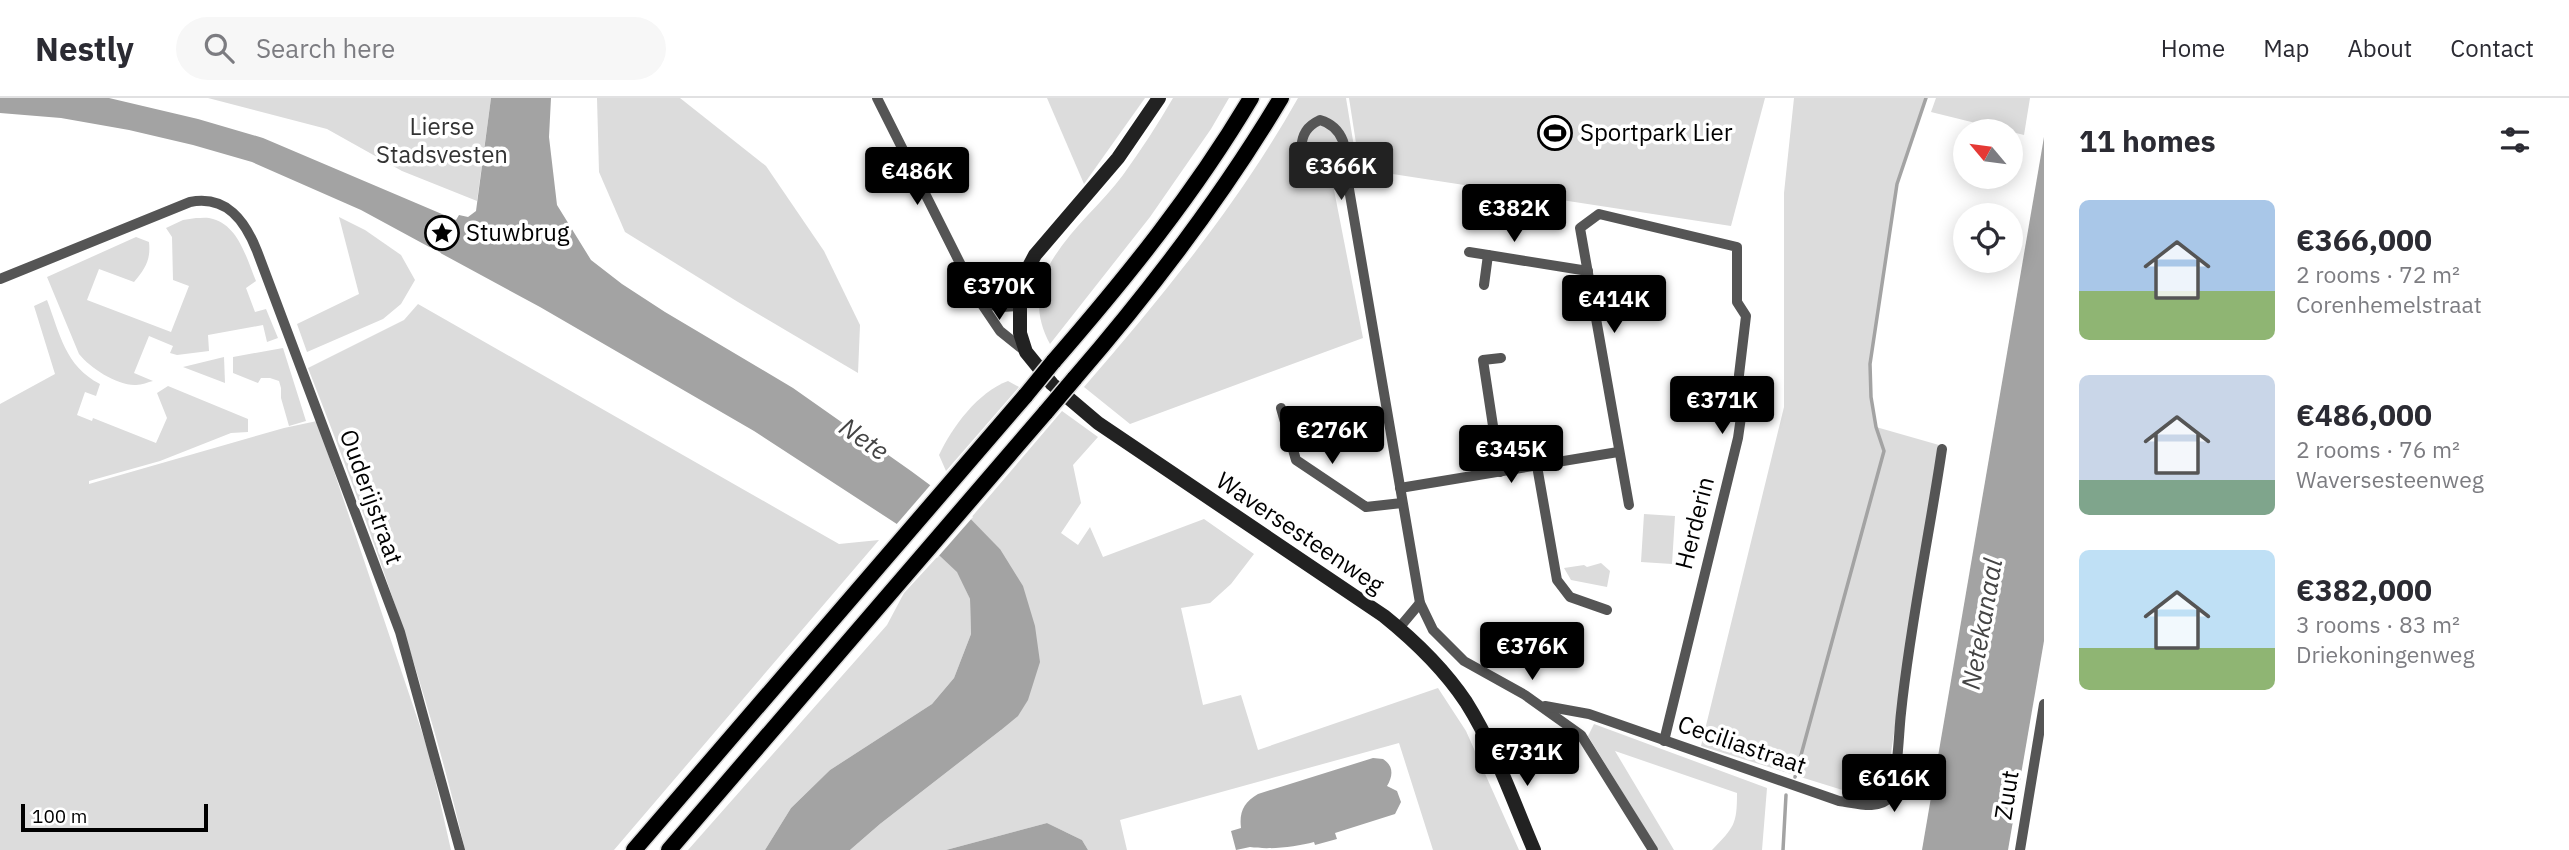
<!DOCTYPE html>
<meta charset="utf-8">
<style>
body{margin:0;font-family:"IBM Plex Sans",sans-serif;background:#f7f7f7;color:#2b2b33;height:100vh;display:flex;flex-direction:column;font-size:26px;white-space:nowrap}
*{box-sizing:border-box;margin:0}
p{font-size:23px;color:#7c7c81}
.icon{flex:none;width:38px;height:38px;fill:none;stroke:currentColor;stroke-width:2;stroke-linecap:round;stroke-linejoin:round}
.map{position:relative;flex:1;overflow:hidden}
.details{display:flex;flex-direction:column;background:#fff;width:525px}
.details>*{flex:none}
.needle{width:46px;rotate:299deg}
.buttons{position:absolute;left:1953px;top:21px;display:grid;gap:14px}
.buttons a{display:grid;place-items:center;width:70px;height:70px;border-radius:50%;background:#fff;box-shadow:0 4px 18px #0003;font-size:35px}
.scale{position:absolute;left:21px;bottom:18px;width:187px;box-sizing:border-box;padding-left:7px;border:4px solid #000;border-top:0;font-size:19px;line-height:24px;white-space:nowrap;color:#000;-webkit-text-stroke:5px #fff;paint-order:stroke}
.price{position:absolute;translate:-50% -60px;padding:0 16px;border-radius:7px;background:#000;color:#fff;font-size:23px;line-height:46px;filter:drop-shadow(0 2px 4px #0008)}
.price::after{content:'';position:absolute;left:50%;top:42px;width:21px;height:16px;margin-left:-10px;background:inherit;clip-path:polygon(0 0,100% 0,50% 100%)}
.price.selected{background:#222;color:#fff}
ul{padding:0;list-style:none}
li{display:flex;align-items:center;gap:21px;height:175px;padding:0 35px}
li span{display:grid;place-items:center;flex:none;width:196px;height:140px;border-radius:10px;color:#555}
li>.icon{margin-inline-start:auto}
span .icon{width:84px;height:84px;fill:#fffc;stroke-width:1}
li b{font-size:30px}
h2{display:flex;justify-content:space-between;align-items:center;height:84px;padding:0 35px;font-size:30px}
header{display:flex;align-items:center;gap:42px;box-sizing:border-box;height:98px;padding:0 35px;background:#fff;border-bottom:2px solid #e1e1e2}
header strong{font-size:33px}
nav{display:flex;gap:38px;margin-inline-start:auto;font-size:24px}
.search{width:490px;height:63px;background:#f7f7f7;display:flex;align-items:center;gap:18px;box-sizing:border-box;padding:0 24px;border-radius:38px;color:#7c7c81;font-size:26px}
main{display:flex;flex:1;min-height:0}
.map>svg:first-child{display:block}
.green{fill:#dcdcdc}
.water{fill:#a3a3a3}
.pier{fill:#fff}
.lines{fill:none;stroke-linecap:round;stroke-linejoin:round}
.stream{stroke:#a3a3a3;stroke-width:3.5}
.trunk-casing{stroke:#dbdbdb;stroke-width:19}
.minor{stroke:#555;stroke-width:10}
.secondary{stroke:#222;stroke-width:14}
.trunk{stroke:#000;stroke-width:16}
.trunk-bridge-casing{stroke:#dbdbdb;stroke-width:19;stroke-linecap:butt}
.trunk-bridge{stroke:#000;stroke-width:16}
.labels{text-anchor:middle;stroke-width:7;stroke-linejoin:round;paint-order:stroke}
.park-label{font-size:24px;fill:#333;stroke:#fff}
.poi-label{font-size:24px;fill:#000;stroke:#fff;text-anchor:start}
.street-label{font-size:24px;fill:#000;stroke:#fff}
.water-label{font-size:26px;font-style:italic;fill:#444;stroke:#fff}
</style>
<header>
<strong>Nestly</strong>
<div class="search"><svg class="icon" aria-label="search" viewBox="0 0 24 24"><circle cx="10" cy="10" r="6"/><path d="M15 15l6 6"/></svg>Search here</div>
<nav><a>Home</a><a>Map</a><a>About</a><a>Contact</a></nav>
</header>
<main>
<div class="map">
<svg width="2044" height="752" viewBox="0 0 2044 752">
<rect width="100%" height="100%" fill="#fff"/>
<g class="green">
<polygon points="208,0 491,0 477,103 402,73 327,31"/>
<polygon points="597,0 680,0 766,68 824,153 860,227 858,275 738,204 625,134 599,74"/>
<polygon points="1047,0 1145,0 1084,86"/>
<path d="M1173,0h56l-18,31 -61,88 -100,127c-39,-72 35,-118 73,-169 18,-25 35,-51 50,-77z"/>
<path d="M1298,0h48l12,73 -24,19 29,148 -233,86 -46,-37c79,-91 155,-184 214,-289z"/>
<polygon points="1349,0 1765,0 1731,128 1360,71"/>
<polygon points="1794,0 1926,0 1897,86 1870,266 1871,299 1876,329 1939,347 1890,661 1891,684 1881,697 1865,699 1701,648 1784,309 1784,95"/>
<polygon points="1936,0 2030,0 2024,37 1931,14"/>
<polygon points="339,119 365,132 401,157 415,182 401,206 383,221 307,254 297,226 359,196"/>
<path d="M196,120c5,0 12,-1 17,1 26,7 34,41 43,62l-10,7 9,24 11,-3 12,29 -11,4 -4,-17 -55,10 1,16 -32,4 -7,-2 3,-7 -24,-10 -15,37 19,8c-5,1 -11,4 -17,4 -18,1 -46,-17 -57,-31l-32,-77 89,-40 13,5c2,18 -4,27 -15,40l-35,-13 -12,31 84,32 18,-46 -16,-6 -1,-43 -6,-9 17,-8z"/>
<path d="M47,202c13,34 18,66 53,84l-4,12 -11,-4 -8,23 15,6 1,-3 63,25 11,-25 -10,-25 11,-7 80,33v13l-17,1 -71,28 -71,20v3l195,-56 33,-7 112,332 22,97h-451v-446l55,-30 -21,-68z"/>
<path d="M418,206l421,240 40,-4 -265,310h-149c-38,-165 -95,-324 -157,-482l96,-48z"/>
<polygon points="283,250 306,323 289,328 281,300 281,290 279,283 270,280 261,280 258,285 233,275 233,259"/>
<polygon points="224,259 225,285 183,269"/>
<path d="M1008,283l11,6 -73,84 -7,-16c13,-28 39,-63 69,-74z"/>
<polygon points="1062,313 1098,339 1073,367 1081,405 1061,435 1078,447 1090,429 1103,459 1204,421 1254,456 1231,486 1210,505 1181,510 1203,607 1241,597 1258,652 1438,590 1466,633 1519,752 1433,752 1399,645 1120,722 1127,752 1088,752 1082,742 1047,725 946,752 850,752 880,726 1001,632 1000,451 970,421"/>
<polygon points="1644,416 1675,418 1672,466 1641,464"/>
<polygon points="939,457 958,474 970,501 971,536 954,580 932,606 830,672 791,710 765,752 688,752 887,527 904,495"/>
<polygon points="1601,465 1610,473 1607,489 1571,482 1564,470 1584,467 1587,469"/>
<path d="M1594,626l173,64 -5,62h-50c22,-23 25,-25 25,-57l-122,-42 59,99h-16l-70,-114z"/>
</g>
<g class="water">
<polygon points="0,0 109,0 198,21 263,40 456,122 459,117 468,119 476,113 491,0 551,0 549,39 557,107 591,162 622,186 665,214 793,290 911,373 957,407 1000,451 1023,488 1035,528 1040,564 1028,602 1018,618 1001,632 880,726 850,752 765,752 791,710 830,672 932,606 954,580 971,536 970,501 957,474 926,445 754,333 540,209 361,112 252,64 193,47 129,32 61,20 0,15"/>
<polygon points="2044,39 2044,543 2008,752 1922,752"/>
<path d="M1373,660l10,1c11,7 10,17 4,27l10,5 4,11 -6,12 -60,19 2,6 -22,6 -1,-3c-18,5 -46,8 -64,5l-14,3 -5,-19 10,-3c-2,-16 3,-26 17,-34z"/>
<polygon points="1047,725 1082,742 1088,752 946,752"/>
</g>
<g class="pier">
<polygon points="445,112 455,117 460,113 449,129 451,132 447,133 444,140 446,144 442,144 438,153 441,155 439,159 426,152 428,149 430,150 435,141 432,137 436,137 440,130 437,126 442,126 446,117 443,115"/>
<polygon points="933,384 960,405 973,419 937,460 895,428"/>
</g>
<g class="lines">
<g class="stream">
<polyline points="1795,679 1884,353 1876,329 1871,299 1870,266 1897,86 1926,0"/>
<polyline points="1783,752 1786,697"/>
</g>
<g class="trunk-casing">
<g id="trunk">
<path d="M1053,264c73,-84 141,-168 198,-264"/>
<path d="M1074,281c77,-89 146,-179 207,-281"/>
<polyline points="634,752 1026,297"/>
<polyline points="669,752 1046,314"/>
</g>
</g>
<g class="minor">
<polyline points="877,0 977,199 1000,233 1026,254"/>
<path d="M1320,22c31,9 26,42 29,69l-48,-40c1,-15 6,-23 19,-29z"/>
<polyline points="1349,91 1420,505 1433,532 1464,563 1525,597 1581,637 1653,752"/>
<polyline points="1469,154 1488,157"/>
<path d="M0,181l190,-77c37,-7 55,19 67,49l143,381 60,218"/>
<polyline points="1484,187 1488,157 1588,173"/>
<polyline points="981,205 1002,209 1019,208"/>
<polyline points="1281,310 1296,362 1366,409 1402,405"/>
<polyline points="1537,368 1557,482 1570,499 1607,512"/>
<polyline points="1500,374 1483,262 1501,260"/>
<polyline points="1400,390 1618,354"/>
<polyline points="1629,407 1580,130 1599,116 1737,149 1737,204 1746,218 1739,277 1741,319 1738,340 1664,643"/>
<polyline points="1399,530 1420,505"/>
<path d="M1545,608l44,8 250,87c16,2 40,10 51,-4 7,-8 9,-69 11,-84 9,-88 28,-176 41,-264"/>
<polyline points="2020,752 2044,606"/>
</g>
<path class="secondary" d="M1159,0l-41,60 -83,97 -10,19 -5,19v40l6,19 26,32 46,39 286,193c31,25 60,53 82,86 29,46 47,99 68,148"/>
<use href="#trunk" class="trunk"/>
<g class="trunk-bridge-casing">
<g id="trunk-bridge">
<polyline points="1026,297 1053,264"/>
<polyline points="1046,314 1074,281"/>
</g>
</g>
<use href="#trunk-bridge" class="trunk-bridge"/>
</g>
<defs>
<g id="stadium-ring" transform="scale(1.75)"><circle r="9.5" fill="#fff" stroke="#000" stroke-width="1.5"/><path d="M0-5a6.5 5 0 1 0 0 10a6.5 5 0 1 0 0-10ZM-3.5-1.8h7v3.6h-7Z" fill="#000"/></g>
<g id="sight-ring" transform="scale(1.75)"><circle r="9.5" fill="#fff" stroke="#000" stroke-width="1.5"/><path d="M0-6L1.8-2.2L6-1.7L2.9 1.2L3.7 5.4L0 3.3L-3.7 5.4L-2.9 1.2L-6-1.7L-1.8-2.2Z" fill="#000"/></g>
</defs>
<g fill-rule="evenodd">
<use href="#stadium-ring" x="1555" y="35"/>
<use href="#sight-ring" x="442" y="135"/>
</g>
<g class="labels">
<g class="park-label">
<text x="442" y="37">Lierse<tspan x="442" dy="28">Stadsvesten</tspan></text>
</g>
<g class="poi-label">
<text x="1580" y="43">Sportpark Lier</text>
<text x="466" y="143">Stuwbrug</text>
</g>
<g class="street-label">
<text transform="translate(371 399) rotate(70)" y="8">Ouderijstraat</text>
<text transform="translate(1695 425) rotate(-76)" y="8">Herderin</text>
<text transform="translate(1300 435) rotate(34)" y="8">Waversesteenweg</text>
<text transform="translate(1742 647) rotate(19)" y="8">Ceciliastraat</text>
<text transform="translate(2007 697) rotate(-81)" y="8">Zuut</text>
</g>
<g class="water-label">
<text transform="translate(864 341) rotate(35)" y="9">Nete</text>
<text transform="translate(1982 526) rotate(-80)" y="9">Netekanaal</text>
</g>
</g>
</svg>
<div class="buttons">
<a><svg class="needle" viewBox="-14 -14 28 28"><path d="M0-13l5 13h-10z" fill="#e53935"/><path d="M0 13l5-13h-10z" fill="#7c7c81"/></svg></a>
<a><svg class="icon" aria-label="locate" viewBox="0 0 24 24"><circle cx="12" cy="12" r="6"/><path d="M12 2v4M12 18v4M2 12h4M18 12h4"/></svg></a>
</div>
<div class="scale">100 m</div>
<b class="price selected" style="left:1341px;top:104px">€366K</b>
<b class="price" style="left:917px;top:109px">€486K</b>
<b class="price" style="left:1514px;top:146px">€382K</b>
<b class="price" style="left:999px;top:224px">€370K</b>
<b class="price" style="left:1614px;top:237px">€414K</b>
<b class="price" style="left:1722px;top:338px">€371K</b>
<b class="price" style="left:1332px;top:368px">€276K</b>
<b class="price" style="left:1511px;top:387px">€345K</b>
<b class="price" style="left:1532px;top:584px">€376K</b>
<b class="price" style="left:1527px;top:690px">€731K</b>
<b class="price" style="left:1894px;top:716px">€616K</b>
</div>
<section class="details">
<h2>11 homes<svg class="icon" aria-label="filters" viewBox="0 0 24 24"><path d="M4 7h16M4 17h16"/><circle cx="9" cy="7" r="2"/><circle cx="15" cy="17" r="2"/></svg></h2>
<ul>
<li><span style="background:linear-gradient(#a9c7e8 65%,#8fb573 0)"><svg class="icon" aria-label="home" viewBox="0 0 24 24"><path d="M3 11l9-7 9 7M6 9v11h12V9"/></svg></span><div><b>€366,000</b><p>2 rooms · 72 m²</p><p>Corenhemelstraat</p></div></li>
<li><span style="background:linear-gradient(#c9d6e8 75%,#7fa58c 0)"><svg class="icon" aria-label="home" viewBox="0 0 24 24"><path d="M3 11l9-7 9 7M6 9v11h12V9"/></svg></span><div><b>€486,000</b><p>2 rooms · 76 m²</p><p>Waversesteenweg</p></div></li>
<li><span style="background:linear-gradient(#bfe0f5 70%,#8fb573 0)"><svg class="icon" aria-label="home" viewBox="0 0 24 24"><path d="M3 11l9-7 9 7M6 9v11h12V9"/></svg></span><div><b>€382,000</b><p>3 rooms · 83 m²</p><p>Driekoningenweg</p></div></li>
</ul>
</section>
</main>
